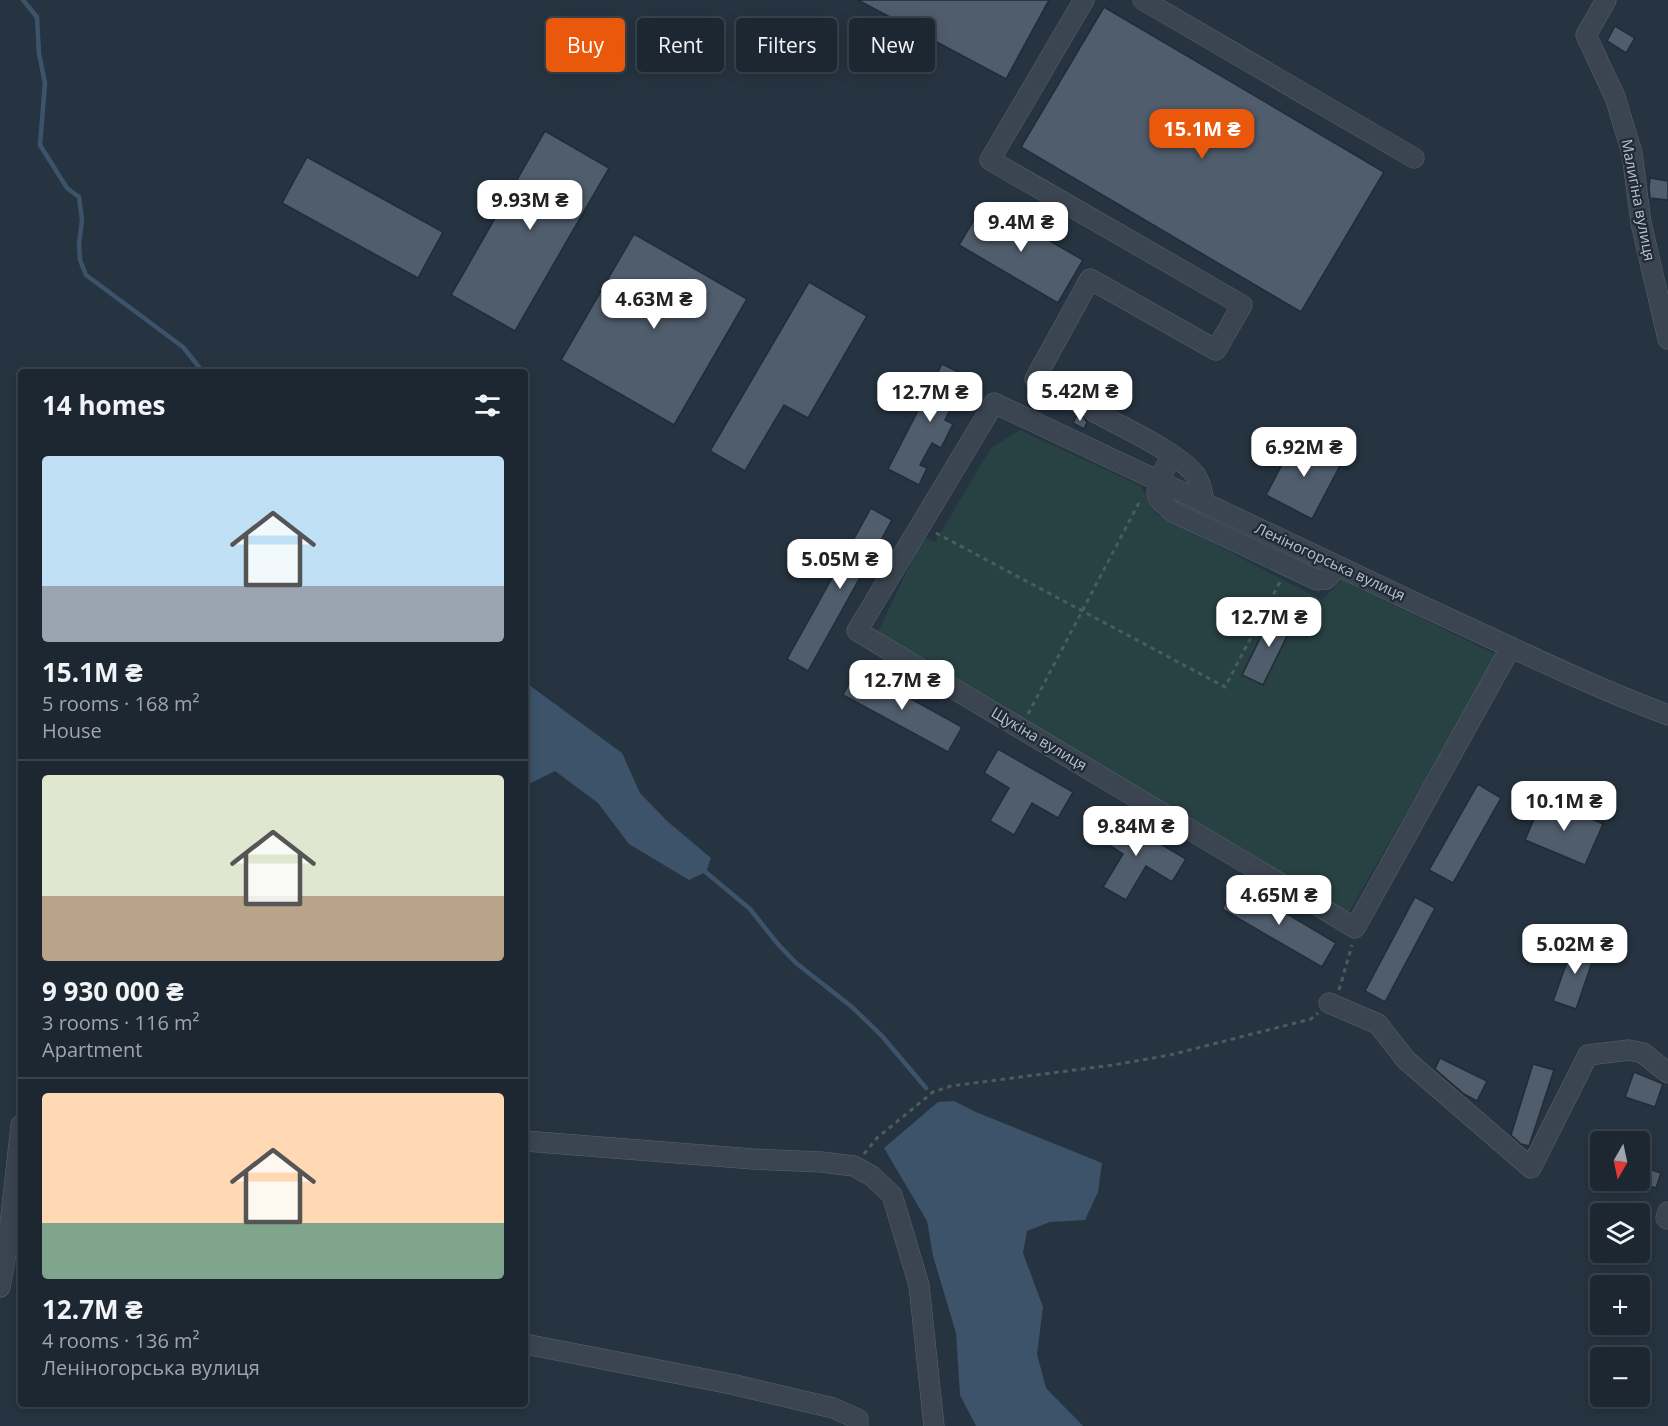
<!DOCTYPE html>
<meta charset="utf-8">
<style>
body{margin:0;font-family:"Open Sans",sans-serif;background:#252f39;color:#f1f3f6;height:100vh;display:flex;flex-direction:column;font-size:22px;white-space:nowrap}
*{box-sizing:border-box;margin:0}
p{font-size:20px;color:#a0a5ab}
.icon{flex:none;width:33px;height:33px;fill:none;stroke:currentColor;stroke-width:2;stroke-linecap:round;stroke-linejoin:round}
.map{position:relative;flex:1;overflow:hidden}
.drawer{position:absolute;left:18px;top:369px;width:510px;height:1038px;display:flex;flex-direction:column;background:#1c2731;border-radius:6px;box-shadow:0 3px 15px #0003,0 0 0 2px #3a444d}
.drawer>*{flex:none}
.hud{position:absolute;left:546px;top:18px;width:570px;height:54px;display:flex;gap:12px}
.needle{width:39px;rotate:189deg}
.controls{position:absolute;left:1590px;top:1131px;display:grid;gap:12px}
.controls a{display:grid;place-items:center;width:60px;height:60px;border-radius:6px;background:#1c2731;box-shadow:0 3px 15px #0003,0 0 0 2px #3a444d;font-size:30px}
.price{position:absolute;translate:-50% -51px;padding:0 14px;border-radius:12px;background:#fff;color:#222;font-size:20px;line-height:39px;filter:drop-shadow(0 2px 3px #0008)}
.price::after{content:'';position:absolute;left:50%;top:36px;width:18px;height:14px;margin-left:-9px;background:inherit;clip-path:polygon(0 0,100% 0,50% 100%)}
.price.selected{background:#ea580c;color:#fff}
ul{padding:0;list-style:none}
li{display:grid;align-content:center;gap:12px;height:318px;padding:0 24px}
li+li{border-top:2px solid #3a444d}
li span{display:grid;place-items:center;height:186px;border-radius:6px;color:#555}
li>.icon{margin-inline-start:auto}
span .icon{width:108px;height:108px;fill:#fffc;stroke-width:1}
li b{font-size:26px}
h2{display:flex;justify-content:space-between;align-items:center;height:72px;padding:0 24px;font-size:26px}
.tag{padding:0 21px;border-radius:6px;background:#1c2731;box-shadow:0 3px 15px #0003,0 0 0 2px #3a444d;font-size:21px;line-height:54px}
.tag.selected{background:#ea580c;color:#fff}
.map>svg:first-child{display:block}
.green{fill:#284142}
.water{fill:#3c5369}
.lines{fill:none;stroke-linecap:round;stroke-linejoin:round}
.stream{stroke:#3c5369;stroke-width:4.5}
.building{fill:#505d6c;stroke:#212c38;stroke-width:1.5}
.minor-casing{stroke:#58636e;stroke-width:21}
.path{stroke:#475e5f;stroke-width:3;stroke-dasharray:4.5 4.5;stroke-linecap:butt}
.minor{stroke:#3b4551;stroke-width:20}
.labels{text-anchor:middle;stroke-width:4.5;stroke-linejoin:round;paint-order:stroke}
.street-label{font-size:15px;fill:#b7c0cb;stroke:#1f2a36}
</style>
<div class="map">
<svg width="1668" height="1426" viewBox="0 0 1668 1426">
<rect width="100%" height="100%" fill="#263441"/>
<polygon class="green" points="1020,430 1141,486 1156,514 1322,600 1342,580 1497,655 1348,914 877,634 923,537 935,542 991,448"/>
<g class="water">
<polygon points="525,682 622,753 640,793 667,821 711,858 706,872 689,880 629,844 598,803 555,771 525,786"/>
<polygon points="954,1101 976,1112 1102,1163 1098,1192 1085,1220 1050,1222 1027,1231 1023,1253 1043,1307 1037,1354 1046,1388 1083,1426 976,1426 960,1395 956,1333 933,1256 927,1221 884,1148 938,1102"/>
</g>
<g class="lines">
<g class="stream">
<polyline points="23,0 37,17 39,54 45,83 40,145 67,188 79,197 82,220 79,244 80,260 86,275 183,347 203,372"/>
<polyline points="702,869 750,909 777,943 796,963 852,1007 882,1036 926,1088"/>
</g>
</g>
<g class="building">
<polygon points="858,0 1049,0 1006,79"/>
<polygon points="1104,7 1384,172 1301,312 1021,147"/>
<polygon points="1615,26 1635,38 1626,53 1607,41"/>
<polygon points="545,131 609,168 515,331 451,295"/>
<polygon points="307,157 443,232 418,278 282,203"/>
<polygon points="1650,178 1668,181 1668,200 1650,198 1649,188"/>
<polygon points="984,203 1083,260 1058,303 959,245"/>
<polygon points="634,234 747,299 674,425 561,360"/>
<polygon points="809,282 867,316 808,418 784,405 745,471 710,451"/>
<polygon points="942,364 975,380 965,399 958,395 945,420 953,424 941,448 932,443 920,465 927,468 919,485 888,469"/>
<polygon points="1077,416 1083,417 1087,422 1084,429 1073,423"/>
<polygon points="1297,436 1343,460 1312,519 1266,495"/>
<polygon points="871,508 892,520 808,671 787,659"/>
<polygon points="1274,610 1295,620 1263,685 1242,675"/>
<polygon points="857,669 962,727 948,752 843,695"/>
<polygon points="998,749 1073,792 1058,818 1032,803 1014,835 990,821 1009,788 984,773"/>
<polygon points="1478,784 1501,798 1453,883 1429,870"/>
<polygon points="1543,798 1603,824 1585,865 1525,840"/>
<polygon points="1112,815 1186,859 1172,882 1146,866 1126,900 1103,887 1123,854 1098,838"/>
<polygon points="1237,884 1336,943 1322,967 1222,909"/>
<polygon points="1415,897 1435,908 1385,1002 1365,991"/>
<polygon points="1575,940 1597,948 1576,1009 1553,1001"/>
<polygon points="1440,1058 1487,1081 1477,1101 1464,1094 1435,1069"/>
<polygon points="1533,1064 1554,1070 1529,1146 1521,1144 1511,1135"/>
<polygon points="1634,1072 1663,1084 1655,1107 1625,1097"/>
<polygon points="1640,1166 1661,1173 1656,1188 1640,1183"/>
</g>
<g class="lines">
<g class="minor-casing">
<g id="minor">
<polyline points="1143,0 1414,158"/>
<polyline points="1606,0 1586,35 1615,97 1632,153 1641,223 1668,339"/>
<polyline points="1083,405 1035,379 1090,279 1216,350 1242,305 990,160 1084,0"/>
<path d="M1093,411c25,14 89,43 103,65 5,7 7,18 8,27"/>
<path d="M1172,455c-4,8 -16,28 -15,38 1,8 10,14 16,19l144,68 9,-1 12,-12"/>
<path d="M1511,647l-156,281 -498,-297 137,-228c143,68 286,137 430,204 81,37 161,77 244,108"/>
<polyline points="1329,1003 1378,1024 1406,1060 1531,1168 1588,1055 1629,1050 1643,1053 1668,1073"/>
<polyline points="525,1141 753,1159 821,1162 854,1166 872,1176 892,1195 919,1285 934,1426"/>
<polyline points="1668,1212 1666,1218 1668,1219"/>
<polyline points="0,1287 8,1243 21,1125"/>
<polyline points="525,1344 731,1384 833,1408 858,1419 858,1426"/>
</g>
</g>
<g class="path">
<polyline points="936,533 1225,687 1281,580"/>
<polyline points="1028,714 1141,499"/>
<polyline points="1339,990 1352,945"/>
<polyline points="864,1154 877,1138 933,1092 951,1086 1113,1065 1170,1055 1311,1019 1318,1013"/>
</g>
<use href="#minor" class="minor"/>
</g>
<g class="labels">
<g class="street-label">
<text transform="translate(1638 200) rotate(79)" y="5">Малигіна вулиця</text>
<text transform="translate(1330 562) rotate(25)" y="5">Леніногорська вулиця</text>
<text transform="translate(1039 739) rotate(31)" y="5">Щукіна вулиця</text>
</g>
</g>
</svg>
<div class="controls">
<a><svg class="needle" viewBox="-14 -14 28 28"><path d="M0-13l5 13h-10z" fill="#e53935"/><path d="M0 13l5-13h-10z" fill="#a0a5ab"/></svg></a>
<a><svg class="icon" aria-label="layers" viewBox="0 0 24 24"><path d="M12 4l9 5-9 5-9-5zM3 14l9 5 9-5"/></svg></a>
<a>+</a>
<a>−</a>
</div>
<b class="price selected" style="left:1202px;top:160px">15.1M ₴</b>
<b class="price" style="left:530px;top:231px">9.93M ₴</b>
<b class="price" style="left:1021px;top:253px">9.4M ₴</b>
<b class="price" style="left:654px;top:330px">4.63M ₴</b>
<b class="price" style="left:1080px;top:422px">5.42M ₴</b>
<b class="price" style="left:930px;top:423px">12.7M ₴</b>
<b class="price" style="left:1304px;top:478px">6.92M ₴</b>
<b class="price" style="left:840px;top:590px">5.05M ₴</b>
<b class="price" style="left:1269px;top:648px">12.7M ₴</b>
<b class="price" style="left:902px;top:711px">12.7M ₴</b>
<b class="price" style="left:1564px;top:832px">10.1M ₴</b>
<b class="price" style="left:1136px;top:857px">9.84M ₴</b>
<b class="price" style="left:1279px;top:926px">4.65M ₴</b>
<b class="price" style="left:1575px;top:975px">5.02M ₴</b>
<div class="hud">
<a class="tag selected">Buy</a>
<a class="tag">Rent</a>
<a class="tag">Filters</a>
<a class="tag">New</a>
</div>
<section class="drawer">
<h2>14 homes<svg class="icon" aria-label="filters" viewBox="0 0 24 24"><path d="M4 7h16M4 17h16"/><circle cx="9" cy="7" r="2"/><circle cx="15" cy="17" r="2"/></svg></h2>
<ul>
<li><span style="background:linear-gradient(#bfe0f5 70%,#9aa5b1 0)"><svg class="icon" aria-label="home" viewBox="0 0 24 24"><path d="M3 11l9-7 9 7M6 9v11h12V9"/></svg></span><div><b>15.1M ₴</b><p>5 rooms · 168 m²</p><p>House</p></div></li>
<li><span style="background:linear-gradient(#dfe7d0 65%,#b9a48a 0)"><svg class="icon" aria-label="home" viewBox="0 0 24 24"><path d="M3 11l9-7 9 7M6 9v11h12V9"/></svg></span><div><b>9 930 000 ₴</b><p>3 rooms · 116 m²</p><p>Apartment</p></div></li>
<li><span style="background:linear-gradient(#ffd9b3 70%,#7fa58c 0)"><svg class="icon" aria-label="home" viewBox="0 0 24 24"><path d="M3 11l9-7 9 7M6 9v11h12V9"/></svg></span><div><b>12.7M ₴</b><p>4 rooms · 136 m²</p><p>Леніногорська вулиця</p></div></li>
</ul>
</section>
</div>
